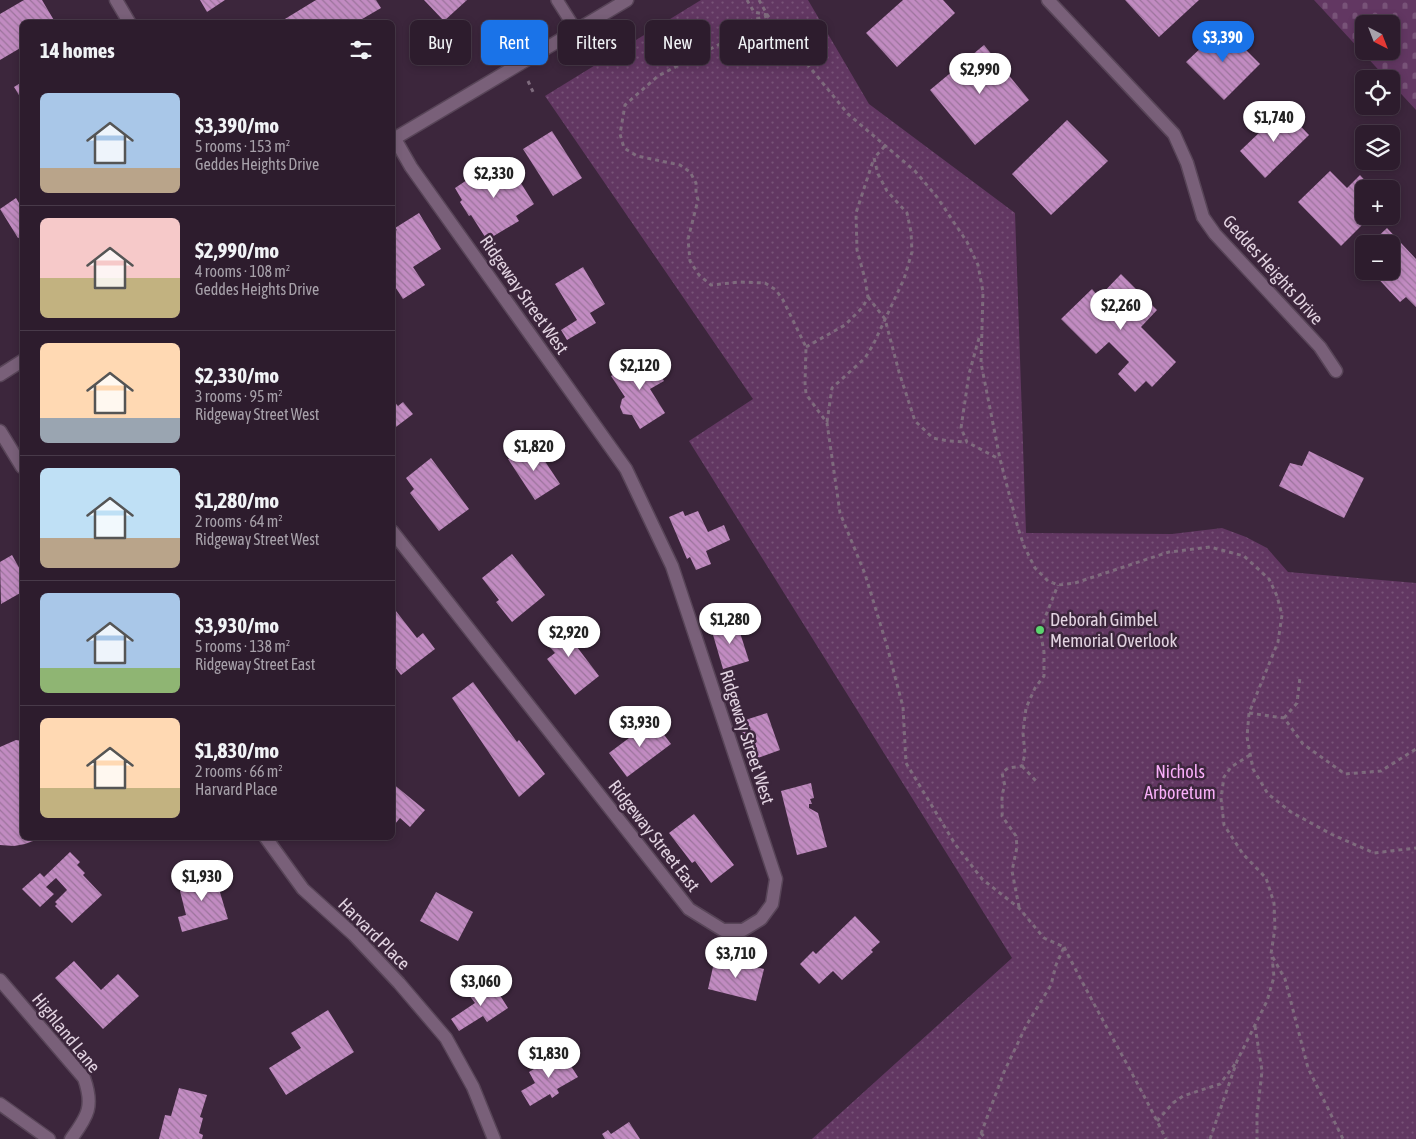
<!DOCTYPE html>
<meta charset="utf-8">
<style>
body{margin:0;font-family:"Asap Condensed",sans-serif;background:#392939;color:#f1f3f6;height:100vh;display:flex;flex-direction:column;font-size:19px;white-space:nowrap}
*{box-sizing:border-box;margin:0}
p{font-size:16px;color:#a7a1aa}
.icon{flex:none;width:28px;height:28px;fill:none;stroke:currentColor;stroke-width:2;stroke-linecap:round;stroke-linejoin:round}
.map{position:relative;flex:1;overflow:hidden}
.drawer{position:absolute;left:20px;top:20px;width:375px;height:820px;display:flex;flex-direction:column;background:#2d1c2d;border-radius:8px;box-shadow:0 2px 8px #0003,0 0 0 1px #483a49}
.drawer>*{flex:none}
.top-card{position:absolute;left:410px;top:20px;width:475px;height:45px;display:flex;gap:10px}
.needle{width:32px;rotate:138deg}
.tools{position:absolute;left:1355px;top:15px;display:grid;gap:10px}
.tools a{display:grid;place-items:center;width:45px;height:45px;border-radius:8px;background:#2d1c2d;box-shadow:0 2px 8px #0003,0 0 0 1px #483a49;font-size:25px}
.price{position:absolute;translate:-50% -42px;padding:0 11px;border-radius:18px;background:#fff;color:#222;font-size:16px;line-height:32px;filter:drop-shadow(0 1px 2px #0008)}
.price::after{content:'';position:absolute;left:50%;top:30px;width:15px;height:11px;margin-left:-8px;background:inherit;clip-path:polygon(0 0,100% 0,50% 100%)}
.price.selected{background:#1a73e8;color:#fff}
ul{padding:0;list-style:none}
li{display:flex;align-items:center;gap:15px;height:125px;padding:0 20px}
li+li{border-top:1px solid #483a49}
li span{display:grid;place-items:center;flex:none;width:140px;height:100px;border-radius:8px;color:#555}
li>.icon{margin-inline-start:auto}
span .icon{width:60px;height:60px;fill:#fffc;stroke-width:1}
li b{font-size:21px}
h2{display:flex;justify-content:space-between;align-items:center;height:60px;padding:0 20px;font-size:21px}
.tag{padding:0 18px;border-radius:8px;background:#2d1c2d;box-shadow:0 2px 8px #0003,0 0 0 1px #483a49;font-size:18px;line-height:45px}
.tag.selected{background:#1a73e8;color:#fff}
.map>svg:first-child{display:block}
.cemetery{fill:url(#cemetery-stones);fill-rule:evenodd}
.park{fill:url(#park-dots)}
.building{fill:url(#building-back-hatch)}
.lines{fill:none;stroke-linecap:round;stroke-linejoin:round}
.lane-casing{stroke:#584558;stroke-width:14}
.street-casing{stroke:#584558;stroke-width:15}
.secondary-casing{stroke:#584558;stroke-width:15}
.path{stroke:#7e6b7d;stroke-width:3;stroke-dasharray:4 4;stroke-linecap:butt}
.lane{stroke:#796079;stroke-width:11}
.street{stroke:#796079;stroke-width:12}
.secondary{stroke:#796079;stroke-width:12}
.poi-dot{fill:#5bd56e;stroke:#3c263c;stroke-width:2}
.labels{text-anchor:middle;stroke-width:5;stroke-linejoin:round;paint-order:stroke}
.street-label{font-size:18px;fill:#e2d3e1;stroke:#3c263c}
.poi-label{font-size:18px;fill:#e2d3e1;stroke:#3c263c;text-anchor:start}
.park-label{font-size:18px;fill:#f9aff9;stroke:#3c263c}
</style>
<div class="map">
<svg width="1416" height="1139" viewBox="0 0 1416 1139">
<defs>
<pattern id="cemetery-stones" width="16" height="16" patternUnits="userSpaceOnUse" patternTransform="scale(1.25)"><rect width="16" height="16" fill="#623762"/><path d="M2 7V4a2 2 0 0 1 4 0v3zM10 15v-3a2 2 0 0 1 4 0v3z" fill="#785378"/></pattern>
<pattern id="park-dots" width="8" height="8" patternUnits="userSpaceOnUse" patternTransform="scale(1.25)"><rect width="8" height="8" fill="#623762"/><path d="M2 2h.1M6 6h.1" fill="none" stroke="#785378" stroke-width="1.8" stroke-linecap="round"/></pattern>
<pattern id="building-back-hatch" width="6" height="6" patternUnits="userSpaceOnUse" patternTransform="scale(1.25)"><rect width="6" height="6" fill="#c18bc1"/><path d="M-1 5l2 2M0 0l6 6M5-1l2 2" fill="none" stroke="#9c749c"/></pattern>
</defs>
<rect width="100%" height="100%" fill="#3c263c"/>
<path class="cemetery" d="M1314,0h102v110l-25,-27v-4h-4zM1364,24h27v27h-27z"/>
<polygon class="park" points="701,0 808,0 869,104 1015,213 1026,533 1172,534 1222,528 1246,537 1267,548 1288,572 1416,583 1416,1139 812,1139 1012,958 689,441 753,399 545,96"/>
<g class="building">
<polygon points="24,0 42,0 55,22 22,22 22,47 0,60 0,14"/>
<polygon points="200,0 225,0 207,12"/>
<polygon points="316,0 376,0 381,8 357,22 280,22"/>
<polygon points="424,0 467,0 444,21"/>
<polygon points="903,0 943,0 955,13 897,67 866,33"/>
<polygon points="1125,0 1199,0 1159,37"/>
<polygon points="1223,27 1260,64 1224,100 1186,62"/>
<polygon points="984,45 1029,100 975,145 930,90"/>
<polygon points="22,82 22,100 14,87"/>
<polygon points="1284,109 1309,135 1265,178 1240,151"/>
<polygon points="1067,120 1108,161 1051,215 1012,174"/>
<polygon points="552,131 582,178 553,196 523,149"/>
<polygon points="498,160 503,168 509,164 534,204 516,216 519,221 487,240 471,215 469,216 460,202 462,200 455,188 473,176 475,178 486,171 484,169"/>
<polygon points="1330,171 1347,188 1360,175 1373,189 1364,189 1364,216 1371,216 1341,246 1298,202"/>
<polygon points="16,198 19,203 22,201 22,236 18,238 0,209"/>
<polygon points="419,213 441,249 413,267 425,285 403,299 392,282 392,233 397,230 395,228"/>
<polygon points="1387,228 1416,259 1416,307 1406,297 1400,302 1371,271 1391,271 1391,244 1370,244"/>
<polygon points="583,267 605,304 590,313 596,323 567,340 561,330 577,320 555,284"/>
<polygon points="1121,274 1157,310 1141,327 1176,362 1152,387 1146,381 1135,392 1118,374 1129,362 1109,342 1096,354 1061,319 1092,289 1099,297"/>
<polygon points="648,354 664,381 650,389 665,413 640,429 632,415 623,414 620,407 622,399 625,397 611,376"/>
<polygon points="392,399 398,406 403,402 413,414 392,430"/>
<polygon points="533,443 560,484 535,500 508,459"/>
<polygon points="1309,451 1364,478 1344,518 1279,486 1290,463 1302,466"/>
<polygon points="431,458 469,509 439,531 410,493 414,489 406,478"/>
<polygon points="683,511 685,516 698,511 708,532 724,525 730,540 706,551 711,564 696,570 690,557 687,559 669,517"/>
<polygon points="512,554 545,595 512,622 496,602 499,600 482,578"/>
<polygon points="12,555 22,573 22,592 1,604 0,562"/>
<polygon points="392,606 417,638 423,633 435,649 401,675 392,663 392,656 396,654 392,650"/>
<polygon points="562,620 581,644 577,647 599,676 575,695 547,659 555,653 541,637"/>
<polygon points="736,620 749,661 723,669 711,628"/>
<polygon points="473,682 517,742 519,740 545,774 519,797 452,698"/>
<polygon points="767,713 780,750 752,760 739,722"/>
<polygon points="653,720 671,744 627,777 609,753"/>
<polygon points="16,740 22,741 22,838 41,838 25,844 14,846 0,845 0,747"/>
<polygon points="392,783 425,810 410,827 400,818 395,824 392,822"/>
<polygon points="811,783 814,798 810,799 812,804 809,804 809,808 818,813 827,847 797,855 781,791"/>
<polygon points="694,814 734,865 711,883 695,861 692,863 669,833"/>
<polygon points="70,852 80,862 77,865 85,873 83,875 102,895 72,923 55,906 57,904 55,902 67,890 56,878 46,887 54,894 40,907 22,889 40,873 44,877"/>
<polygon points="213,869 228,919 182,932 178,917 186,915 180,891 187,889 184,877"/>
<polygon points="436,892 473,912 458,941 420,921"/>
<polygon points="855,916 880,942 871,950 873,952 842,980 833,971 819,984 800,964 813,951 816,954"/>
<polygon points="715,958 764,969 756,1001 708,989"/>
<polygon points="74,961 101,990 118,974 139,996 103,1029 55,978"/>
<polygon points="491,981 508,1008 487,1022 483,1016 459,1031 451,1019 475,1003 469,995"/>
<polygon points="328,1010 354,1052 286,1095 269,1068 301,1048 291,1033"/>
<polygon points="562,1052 578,1077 557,1089 559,1093 552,1098 550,1094 530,1106 521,1091 535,1083 529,1072"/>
<polygon points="179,1088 207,1095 200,1117 203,1118 199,1133 203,1135 202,1139 159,1139 165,1115 171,1116"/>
<polygon points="629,1122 640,1139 605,1139 602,1134 608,1130 611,1134"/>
</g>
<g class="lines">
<g class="lane-casing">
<polyline id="lane" points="557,0 576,30"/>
</g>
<g class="street-casing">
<g id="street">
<polyline points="116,0 129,22"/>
<polyline points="1048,0 1174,134 1187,163 1203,217 1215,234 1320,347 1336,371"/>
<polyline points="0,431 22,467"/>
<polyline points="392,531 689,909 723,930 743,930 761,919 772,904 776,879 672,566 626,469 411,167 395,139"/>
<polyline points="266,838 303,889 354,935 399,983 446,1038 473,1087 494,1139"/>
<path d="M0,980l84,98c10,28 4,38 -13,61"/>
<polyline points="0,1104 49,1139"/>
</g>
</g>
<g class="secondary-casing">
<g id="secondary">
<polyline points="392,140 627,0"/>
<polyline points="0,375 22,361"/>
</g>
</g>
<g class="path">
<polyline points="747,0 754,12 768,15"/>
<polyline points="759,0 768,16 848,114 915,171 937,197 967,242 978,265 983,292 981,363 1000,459 1018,528 1024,546 1035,568 1048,581 1058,585 1075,583 1169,552 1210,547 1244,556 1269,579 1277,596 1282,615 1278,642 1249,713 1247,737 1253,769 1268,794 1291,812 1331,834 1374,853 1416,848"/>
<polyline points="768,16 752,20 722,43 658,76 625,105 620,134 624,148 637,156 680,165 690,172 696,183 696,193 698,200 688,239 690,261 699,275 711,285 740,282 765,283 776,290 783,300 806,347 805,383 806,394 827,423 840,513 865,574 887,646 903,707 906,763 955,844 982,879 1019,908 1044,938 1064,947 1056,965 1051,985 1026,1026 1004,1072 979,1139"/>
<polyline points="500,38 507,49"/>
<polyline points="528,81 534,94"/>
<polyline points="868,297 885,319 899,372 915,421 933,438 949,441 967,442"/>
<polyline points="979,338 969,374 961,428 967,442 999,459"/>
<polyline points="806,347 845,325 863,307 868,297 865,279 857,250 856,213 874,158"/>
<polyline points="827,422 832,388 865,358 873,345 904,279 912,252 911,232 907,213 887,191 878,174 874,158 885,146"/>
<polyline points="1249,713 1284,718 1303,744 1345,774 1381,771 1416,749"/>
<polyline points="1284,718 1297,703 1300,677"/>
<polyline points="1250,755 1231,767 1224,777 1221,798 1224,825 1243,854 1266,878 1274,903 1275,928 1271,954 1285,979 1308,1068 1343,1139"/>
<polyline points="1022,766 1036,781"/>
<path d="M1019,907l-7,-36 5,-24 -1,-11 -14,-20c1,-11 -2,-20 3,-30l-3,-13 6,-5 14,-2 3,-12 -2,-21 3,-25 9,-20 9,-12v-24l-4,-22 18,-45"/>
<path d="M1064,947c33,65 70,127 102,192"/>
<polyline points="1255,1026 1262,1071 1257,1115 1257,1139"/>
<polyline points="1157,1121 1173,1103 1183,1096 1220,1084 1235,1064"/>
<polyline points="981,1133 986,1139"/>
<polyline points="1210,1139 1237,1061 1267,1001 1274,977 1272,957"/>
</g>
<use href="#lane" class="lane"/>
<use href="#street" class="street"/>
<use href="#secondary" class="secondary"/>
</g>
<circle class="poi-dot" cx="1040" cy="630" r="5"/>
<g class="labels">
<g class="street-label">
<text transform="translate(1273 270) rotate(48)" y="6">Geddes Heights Drive</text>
<text transform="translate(524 295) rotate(55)" y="6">Ridgeway Street West</text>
<text transform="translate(747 737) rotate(72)" y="6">Ridgeway Street West</text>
<text transform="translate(654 836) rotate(52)" y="6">Ridgeway Street East</text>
<text transform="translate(374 934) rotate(45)" y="6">Harvard Place</text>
<text transform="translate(66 1033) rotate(51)" y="6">Highland Lane</text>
</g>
<g class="poi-label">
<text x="1050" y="626">Deborah Gimbel<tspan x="1050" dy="21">Memorial Overlook</tspan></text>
</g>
<g class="park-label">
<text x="1180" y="778">Nichols<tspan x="1180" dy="21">Arboretum</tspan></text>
</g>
</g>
</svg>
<div class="tools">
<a><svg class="needle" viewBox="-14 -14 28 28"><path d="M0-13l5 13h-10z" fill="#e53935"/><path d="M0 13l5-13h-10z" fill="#a7a1aa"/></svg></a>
<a><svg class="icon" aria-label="locate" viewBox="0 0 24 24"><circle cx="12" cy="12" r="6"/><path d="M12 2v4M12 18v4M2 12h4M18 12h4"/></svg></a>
<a><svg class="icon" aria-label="layers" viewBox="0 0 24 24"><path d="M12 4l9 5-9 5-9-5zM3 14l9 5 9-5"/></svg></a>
<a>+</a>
<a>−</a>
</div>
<b class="price selected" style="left:1223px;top:63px">$3,390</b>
<b class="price" style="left:980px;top:95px">$2,990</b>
<b class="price" style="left:1274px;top:143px">$1,740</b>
<b class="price" style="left:494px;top:199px">$2,330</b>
<b class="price" style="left:1121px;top:331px">$2,260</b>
<b class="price" style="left:640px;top:391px">$2,120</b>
<b class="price" style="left:534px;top:472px">$1,820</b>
<b class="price" style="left:730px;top:645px">$1,280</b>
<b class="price" style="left:569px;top:658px">$2,920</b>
<b class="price" style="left:640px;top:748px">$3,930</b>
<b class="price" style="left:202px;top:902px">$1,930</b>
<b class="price" style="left:736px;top:979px">$3,710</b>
<b class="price" style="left:481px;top:1007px">$3,060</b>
<b class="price" style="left:549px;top:1079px">$1,830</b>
<div class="top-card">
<a class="tag">Buy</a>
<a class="tag selected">Rent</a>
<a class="tag">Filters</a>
<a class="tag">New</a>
<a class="tag">Apartment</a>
</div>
<section class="drawer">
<h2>14 homes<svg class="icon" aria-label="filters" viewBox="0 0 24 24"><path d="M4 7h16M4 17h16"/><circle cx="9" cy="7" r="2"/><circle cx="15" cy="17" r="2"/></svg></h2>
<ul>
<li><span style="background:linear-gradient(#a9c7e8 75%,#b9a48a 0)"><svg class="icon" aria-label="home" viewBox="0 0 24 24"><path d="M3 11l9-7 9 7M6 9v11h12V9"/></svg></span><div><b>$3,390/mo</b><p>5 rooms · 153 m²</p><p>Geddes Heights Drive</p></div></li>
<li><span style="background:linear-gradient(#f6c9c9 60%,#c2b280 0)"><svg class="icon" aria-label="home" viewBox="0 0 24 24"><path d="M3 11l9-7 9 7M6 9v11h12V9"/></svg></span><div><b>$2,990/mo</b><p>4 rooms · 108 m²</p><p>Geddes Heights Drive</p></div></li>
<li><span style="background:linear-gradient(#ffd9b3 75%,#9aa5b1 0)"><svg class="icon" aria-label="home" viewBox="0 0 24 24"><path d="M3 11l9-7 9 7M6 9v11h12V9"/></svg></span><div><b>$2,330/mo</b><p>3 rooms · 95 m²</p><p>Ridgeway Street West</p></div></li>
<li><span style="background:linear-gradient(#bfe0f5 70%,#b9a48a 0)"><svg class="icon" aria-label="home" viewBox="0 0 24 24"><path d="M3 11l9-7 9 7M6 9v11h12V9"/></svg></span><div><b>$1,280/mo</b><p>2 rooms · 64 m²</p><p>Ridgeway Street West</p></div></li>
<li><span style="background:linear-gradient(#a9c7e8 75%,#8fb573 0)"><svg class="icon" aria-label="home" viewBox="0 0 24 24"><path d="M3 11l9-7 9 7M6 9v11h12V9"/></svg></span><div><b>$3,930/mo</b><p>5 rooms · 138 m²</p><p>Ridgeway Street East</p></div></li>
<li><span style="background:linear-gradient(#ffd9b3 70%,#c2b280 0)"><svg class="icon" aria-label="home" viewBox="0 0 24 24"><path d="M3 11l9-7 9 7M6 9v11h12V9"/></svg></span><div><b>$1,830/mo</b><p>2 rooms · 66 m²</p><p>Harvard Place</p></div></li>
</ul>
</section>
</div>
